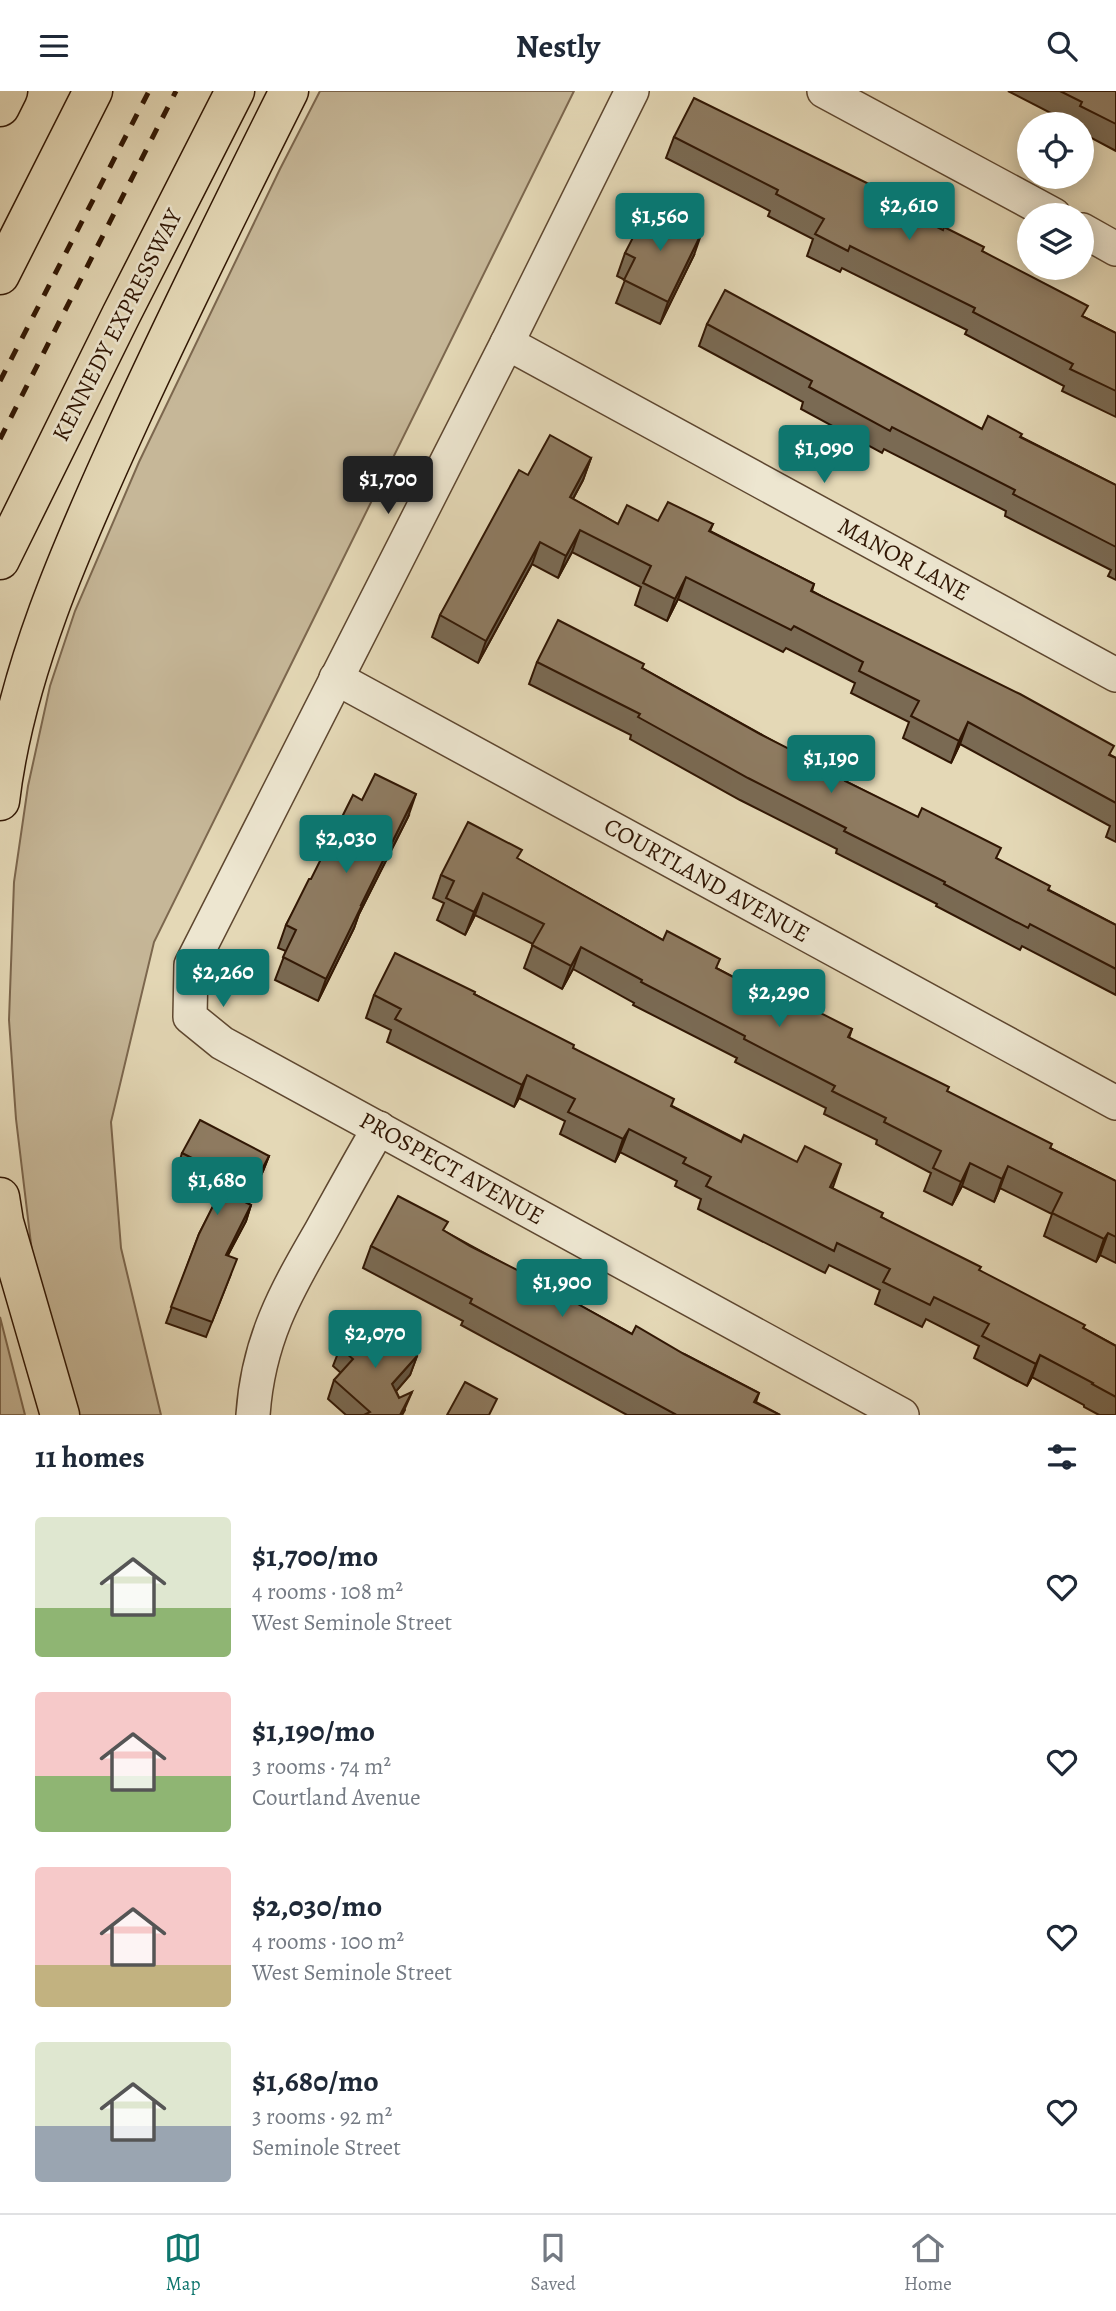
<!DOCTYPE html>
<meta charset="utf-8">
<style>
body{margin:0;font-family:Alegreya,serif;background:#f6f6f7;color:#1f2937;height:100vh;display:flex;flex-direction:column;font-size:26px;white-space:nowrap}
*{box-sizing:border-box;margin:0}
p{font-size:23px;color:#747a83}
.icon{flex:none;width:38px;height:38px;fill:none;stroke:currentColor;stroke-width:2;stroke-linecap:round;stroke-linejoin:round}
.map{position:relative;height:1324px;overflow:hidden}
.drawer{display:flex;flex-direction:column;background:#fff;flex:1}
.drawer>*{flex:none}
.controls{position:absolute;left:1017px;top:21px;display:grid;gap:14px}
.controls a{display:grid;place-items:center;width:77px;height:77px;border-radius:50%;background:#fff;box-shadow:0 4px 18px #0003;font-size:35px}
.price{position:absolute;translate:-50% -60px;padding:0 16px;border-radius:7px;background:#0f766e;color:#fff;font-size:23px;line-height:46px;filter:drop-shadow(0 2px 4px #0008)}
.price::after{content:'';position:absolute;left:50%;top:42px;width:21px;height:16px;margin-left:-10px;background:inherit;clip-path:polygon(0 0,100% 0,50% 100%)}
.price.selected{background:#222;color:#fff}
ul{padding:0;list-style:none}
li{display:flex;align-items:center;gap:21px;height:175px;padding:0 35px}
li span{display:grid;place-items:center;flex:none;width:196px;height:140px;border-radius:7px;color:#555}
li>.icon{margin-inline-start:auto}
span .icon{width:84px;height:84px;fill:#fffc;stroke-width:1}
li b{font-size:30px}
h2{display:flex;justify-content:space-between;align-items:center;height:84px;padding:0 35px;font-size:30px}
header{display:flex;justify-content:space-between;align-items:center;height:91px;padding:0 35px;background:#fff;font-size:32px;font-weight:700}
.dock{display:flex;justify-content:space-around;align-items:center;height:98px;border-top:2px solid #e0e1e3;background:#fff;font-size:19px;color:#747a83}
.dock a{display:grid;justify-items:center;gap:4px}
.dock .selected{color:#0f766e}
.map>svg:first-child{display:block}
.green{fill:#c6b798;stroke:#7c674e;stroke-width:2}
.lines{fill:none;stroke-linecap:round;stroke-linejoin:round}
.street-casing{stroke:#5e4730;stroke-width:36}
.highway-casing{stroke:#311704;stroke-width:41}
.street{stroke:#ede6d0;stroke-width:33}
.highway{stroke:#e4d8b6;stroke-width:38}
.rail{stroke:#311704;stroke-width:5;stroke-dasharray:12 12;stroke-linecap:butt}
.wall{fill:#7a6a53;stroke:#311704;stroke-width:2}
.shaded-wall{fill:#635644;stroke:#311704;stroke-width:2}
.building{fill:#8e7b61;stroke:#311704;stroke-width:2}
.labels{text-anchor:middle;stroke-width:5;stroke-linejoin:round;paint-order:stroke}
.street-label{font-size:24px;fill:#311704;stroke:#ede6d0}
</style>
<header><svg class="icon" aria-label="menu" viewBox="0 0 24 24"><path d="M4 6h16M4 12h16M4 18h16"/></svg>Nestly<svg class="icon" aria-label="search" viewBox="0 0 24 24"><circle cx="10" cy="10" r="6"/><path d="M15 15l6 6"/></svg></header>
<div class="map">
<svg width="1116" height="1324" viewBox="0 0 1116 1324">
<rect width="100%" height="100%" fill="#e4d8b6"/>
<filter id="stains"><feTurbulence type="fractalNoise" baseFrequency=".00286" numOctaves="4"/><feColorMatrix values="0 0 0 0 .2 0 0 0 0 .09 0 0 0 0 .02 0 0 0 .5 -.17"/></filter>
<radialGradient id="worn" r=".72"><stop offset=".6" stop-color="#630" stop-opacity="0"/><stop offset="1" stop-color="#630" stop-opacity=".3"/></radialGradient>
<g class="green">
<polygon points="320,0 574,0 154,851 111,1031 121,1157 161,1324 77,1324 32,1161 16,1028 9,929 14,791 28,695 50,595 75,520 139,371 280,78"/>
<polygon points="0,1226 25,1324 0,1324"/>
</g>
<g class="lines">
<g class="street-casing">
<g id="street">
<polyline points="632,0 507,252 191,874 190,926 222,952 902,1324"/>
<polyline points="824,0 1054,124"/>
<polyline points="1082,139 1116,158"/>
<polyline points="507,252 1116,584"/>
<polyline points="336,587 1116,1012"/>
<path d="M253,1324c5,-74 32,-122 68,-184 19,-34 38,-69 58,-103"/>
</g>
</g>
<g class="highway-casing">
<g id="highway">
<polyline points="0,16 8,0"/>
<polyline points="0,184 93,0"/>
<polyline points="0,469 121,224 235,0"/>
<path d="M0,710c15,-127 72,-255 125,-371 52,-114 108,-227 164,-339"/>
<polyline points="0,1106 4,1131 60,1324"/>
</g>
</g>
<use href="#street" class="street"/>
<use href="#highway" class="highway"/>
<g class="rail">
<polyline points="0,290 149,0"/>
<polyline points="0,348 176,0"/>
</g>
</g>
<g class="wall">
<polygon points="1008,0 1116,0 1116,60 1082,42 1082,33 1072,33"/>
<polygon points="674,46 879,98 876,106 982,160 1084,226 1116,242 1116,326 1062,300 1064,295 965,243 967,239 842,177 840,181 807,165 813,148 768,125 770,120 666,67"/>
<polygon points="625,162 694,164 660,233 616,212 625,189 617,185"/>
<polygon points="707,233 982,338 1021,346 1116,394 1116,489 1108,485 1111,479 1005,425 1006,420 884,358 882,362 801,318 803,311 699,255"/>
<polygon points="591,367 583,389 573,408 618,433 658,430 713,433 710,440 814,493 812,500 1116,667 1116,751 1106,746 1110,735 960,653 951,672 903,647 909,631 851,602 855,592 786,557 783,561 678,508 667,530 635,514 641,496 572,461 558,487 532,473 478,572 432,546 440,524 528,384"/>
<polygon points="537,571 642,577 845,690 997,768 1049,799 1116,834 1116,904 1022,855 1020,859 936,815 937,813 836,762 837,758 740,709 630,648 631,644 529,593"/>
<polygon points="408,726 359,823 354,837 318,910 275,889 286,860 278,857 286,834 311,788"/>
<polygon points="518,768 663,849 739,889 737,893 789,919 852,938 849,947 1050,1057 1116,1090 1116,1172 1100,1164 1096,1171 1044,1145 1052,1123 1000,1097 994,1111 962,1095 952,1114 924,1100 931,1082 876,1053 877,1049 824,1023 826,1017 735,971 737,967 633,914 634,912 573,878 562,898 524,877 533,853 475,824 465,844 437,829 444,812 433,807 441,784"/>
<polygon points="474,903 573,957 672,1015 832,1097 881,1126 1116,1255 1116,1324 1099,1324 1084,1316 1084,1314 1032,1286 1027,1295 974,1267 979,1255 926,1228 922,1236 875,1213 880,1199 829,1174 825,1182 698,1118 701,1108 675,1095 677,1090 620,1061 615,1071 560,1043 565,1030 519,1007 514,1016 387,951 391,939 366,927 374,904"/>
<polygon points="182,1062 269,1065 263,1080 247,1112 251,1114 246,1130 228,1164 231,1183 206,1246 166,1232 199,1143 216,1110 190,1096 194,1086 177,1078"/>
<polygon points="444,1140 632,1243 684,1263 759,1302 756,1311 780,1324 627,1324 461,1234 463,1230 363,1177 371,1155"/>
<polygon points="376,1243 417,1265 410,1284 396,1300 405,1319 402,1324 346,1324 328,1308 334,1289 341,1282 333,1275 340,1257"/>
</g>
<g class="shaded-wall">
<polygon points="702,141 694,164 660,233 668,211"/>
<polygon points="591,367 583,389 562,428 570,406"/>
<polygon points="580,439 572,461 558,487 566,465"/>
<polygon points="540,451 532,473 478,572 486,550"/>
<polygon points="686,486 678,508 667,530 675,508"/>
<polygon points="968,631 960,653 951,672 959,650"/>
<polygon points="416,703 408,726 359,823 354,837 318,910 326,888 361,814"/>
<polygon points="483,802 475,824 465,844 474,821"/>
<polygon points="581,856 573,878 562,898 571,875"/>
<polygon points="527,984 519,1007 514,1016 522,994"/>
<polygon points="629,1038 620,1061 615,1071 623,1048"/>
<polygon points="269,1065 263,1080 240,1127 245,1111"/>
<polygon points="970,1072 962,1095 952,1114 961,1091"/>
<polygon points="841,1073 833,1096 822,1119 830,1096"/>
<polygon points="1008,1075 1000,1097 994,1111 1002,1088"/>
<polygon points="251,1114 246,1130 220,1179 226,1164"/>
<polygon points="1108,1142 1100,1164 1096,1171 1104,1148"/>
<polygon points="1040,1264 1032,1286 1027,1295 1036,1273"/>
<polygon points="417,1265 410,1284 386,1312 392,1293"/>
<polygon points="412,1301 402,1324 400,1324"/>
</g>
<g class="building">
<polygon points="1060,0 1116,0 1116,33 1080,15 1082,11"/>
<polygon points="694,7 879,98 875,105 943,139 944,136 984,156 982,160 1088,215 1082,225 1116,242 1116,300 1070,278 1073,273 973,221 975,217 850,155 848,160 815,143 824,128 776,103 778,99 674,46"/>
<polygon points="649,115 702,141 668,211 624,189 635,167 625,162"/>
<polygon points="725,199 982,338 988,325 1022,343 1020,346 1116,394 1116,456 1013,403 1015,399 892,336 890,340 809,296 812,290 707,233"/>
<polygon points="550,344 591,367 570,406 618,433 627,414 658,430 668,411 713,433 709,440 814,493 811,500 1020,603 1114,655 1109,664 1116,667 1116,712 968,631 959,650 911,625 919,610 859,580 863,571 794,535 791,539 686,486 675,508 643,492 651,475 580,439 566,465 540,451 486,550 440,524 519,379 528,384"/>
<polygon points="558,529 644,573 642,577 760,643 846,687 845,690 918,726 922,717 1001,757 996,767 1050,795 1048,799 1116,834 1116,878 1030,833 1028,837 944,793 945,791 844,740 846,737 748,687 638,626 640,623 537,571"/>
<polygon points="375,683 416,703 361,814 362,814 326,888 283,866 296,839 286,834 309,788 311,788 353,704 362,709"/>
<polygon points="468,731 522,759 517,767 663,849 667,840 720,868 716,877 739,889 737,893 789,919 795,909 852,938 848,946 949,996 947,1000 1052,1053 1050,1057 1116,1090 1116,1146 1108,1142 1104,1148 1052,1122 1062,1102 1008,1075 1002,1088 970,1072 961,1091 933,1077 941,1060 884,1031 886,1027 832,1000 835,995 744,948 745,945 641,891 642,889 581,856 571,875 532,854 544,833 483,802 474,821 446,807 454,790 441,784"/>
<polygon points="395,862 475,901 474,903 574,954 573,957 674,1008 671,1015 741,1051 744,1044 797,1071 805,1055 841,1073 830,1096 883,1122 881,1126 981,1176 979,1179 1085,1234 1083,1237 1116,1255 1116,1306 1092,1293 1093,1292 1040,1264 1036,1273 982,1245 989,1233 934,1206 930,1214 883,1191 890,1178 837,1152 834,1160 706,1095 711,1086 683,1072 686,1067 629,1038 623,1048 568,1021 575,1008 527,984 522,994 395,928 401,918 374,904"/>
<polygon points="200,1029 269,1065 245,1111 251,1114 226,1164 237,1168 212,1231 171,1216 199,1143 223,1095 196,1081 200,1071 182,1062"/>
<polygon points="398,1105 448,1131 443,1139 470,1155 529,1185 532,1178 582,1204 578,1213 632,1243 636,1235 684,1263 759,1302 754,1311 780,1324 674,1324 675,1323 470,1212 472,1208 371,1155"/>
<polygon points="363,1232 376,1243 383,1235 417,1265 392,1293 399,1307 412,1301 400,1324 364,1324 370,1321 334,1289 353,1268 340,1257"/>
<polygon points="465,1291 497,1308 489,1324 447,1324"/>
</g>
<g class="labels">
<g class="street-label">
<text transform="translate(117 234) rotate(-63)" y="8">KENNEDY EXPRESSWAY</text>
<text transform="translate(904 468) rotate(29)" y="8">MANOR LANE</text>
<text transform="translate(707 789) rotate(29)" y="8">COURTLAND AVENUE</text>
<text transform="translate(452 1077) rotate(29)" y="8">PROSPECT AVENUE</text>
</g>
</g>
<rect width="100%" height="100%" filter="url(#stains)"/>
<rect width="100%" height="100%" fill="url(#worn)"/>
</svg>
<div class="controls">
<a><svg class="icon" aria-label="locate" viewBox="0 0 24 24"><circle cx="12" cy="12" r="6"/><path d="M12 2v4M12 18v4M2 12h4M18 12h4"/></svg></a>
<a><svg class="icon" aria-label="layers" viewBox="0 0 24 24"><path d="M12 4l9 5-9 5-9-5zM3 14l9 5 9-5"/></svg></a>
</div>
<b class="price" style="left:909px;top:151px">$2,610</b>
<b class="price" style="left:660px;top:162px">$1,560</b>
<b class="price" style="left:824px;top:394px">$1,090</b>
<b class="price selected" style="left:388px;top:425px">$1,700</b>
<b class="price" style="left:831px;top:704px">$1,190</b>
<b class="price" style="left:346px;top:784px">$2,030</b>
<b class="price" style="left:223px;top:918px">$2,260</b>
<b class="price" style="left:779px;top:938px">$2,290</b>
<b class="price" style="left:217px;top:1126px">$1,680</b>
<b class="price" style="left:562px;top:1228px">$1,900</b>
<b class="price" style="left:375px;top:1279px">$2,070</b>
</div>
<section class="drawer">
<h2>11 homes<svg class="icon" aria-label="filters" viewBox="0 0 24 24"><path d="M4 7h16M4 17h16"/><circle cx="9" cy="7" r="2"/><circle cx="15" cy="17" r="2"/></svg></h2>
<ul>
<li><span style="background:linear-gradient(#dfe7d0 65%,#8fb573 0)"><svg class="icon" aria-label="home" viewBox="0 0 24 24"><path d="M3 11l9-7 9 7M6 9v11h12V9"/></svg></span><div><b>$1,700/mo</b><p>4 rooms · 108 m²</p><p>West Seminole Street</p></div><svg class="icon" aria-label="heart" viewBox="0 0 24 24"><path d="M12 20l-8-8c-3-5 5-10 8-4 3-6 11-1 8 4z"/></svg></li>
<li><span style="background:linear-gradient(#f6c9c9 60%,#8fb573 0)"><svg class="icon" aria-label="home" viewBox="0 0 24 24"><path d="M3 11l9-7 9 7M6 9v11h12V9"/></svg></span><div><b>$1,190/mo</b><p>3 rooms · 74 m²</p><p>Courtland Avenue</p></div><svg class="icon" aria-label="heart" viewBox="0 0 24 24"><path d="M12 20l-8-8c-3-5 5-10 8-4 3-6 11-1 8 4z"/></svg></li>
<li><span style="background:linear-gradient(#f6c9c9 70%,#c2b280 0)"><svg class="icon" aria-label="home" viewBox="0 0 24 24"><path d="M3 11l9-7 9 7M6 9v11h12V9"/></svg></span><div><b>$2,030/mo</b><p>4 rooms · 100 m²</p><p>West Seminole Street</p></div><svg class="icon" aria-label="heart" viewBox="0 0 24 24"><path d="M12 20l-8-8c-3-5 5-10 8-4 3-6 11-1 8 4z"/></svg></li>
<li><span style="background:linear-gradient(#dfe7d0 60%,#9aa5b1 0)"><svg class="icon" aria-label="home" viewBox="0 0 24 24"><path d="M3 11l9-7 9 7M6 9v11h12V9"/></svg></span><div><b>$1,680/mo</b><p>3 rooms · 92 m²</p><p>Seminole Street</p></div><svg class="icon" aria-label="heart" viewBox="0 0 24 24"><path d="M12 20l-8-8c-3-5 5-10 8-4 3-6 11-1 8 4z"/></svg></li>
</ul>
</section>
<nav class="dock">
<a class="selected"><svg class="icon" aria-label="map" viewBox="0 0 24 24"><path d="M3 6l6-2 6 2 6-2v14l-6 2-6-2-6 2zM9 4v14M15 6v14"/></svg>Map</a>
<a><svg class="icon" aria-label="saved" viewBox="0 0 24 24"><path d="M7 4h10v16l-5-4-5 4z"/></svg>Saved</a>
<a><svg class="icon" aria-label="home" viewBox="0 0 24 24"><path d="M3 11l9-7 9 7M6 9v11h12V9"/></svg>Home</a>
</nav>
